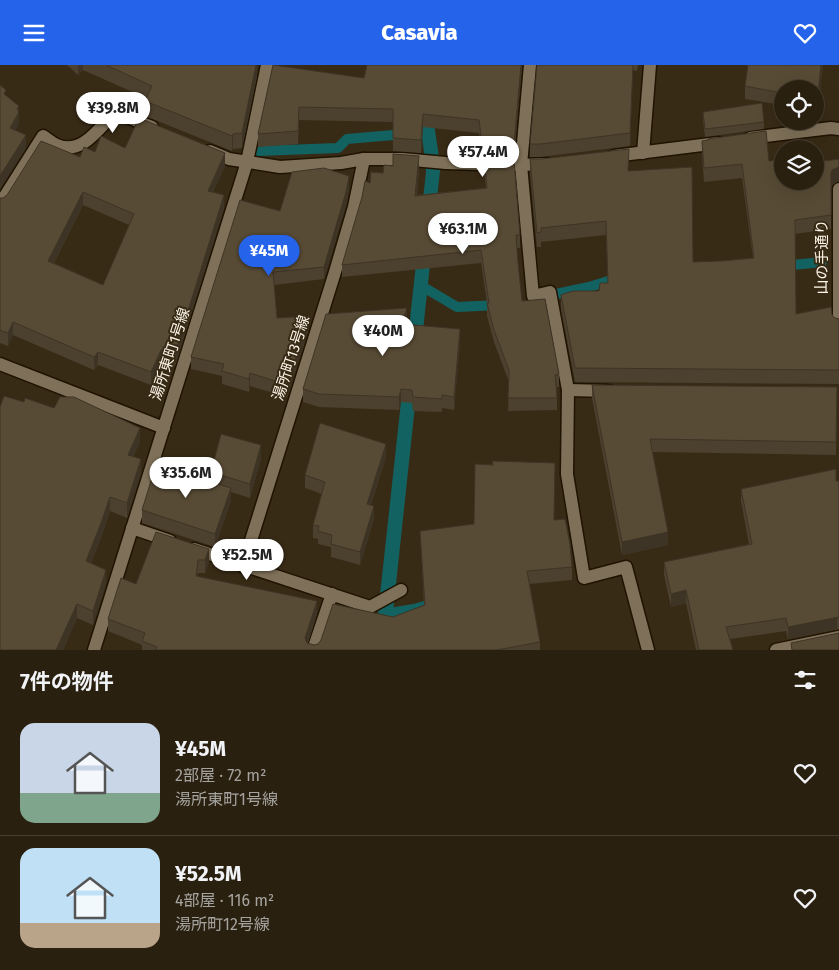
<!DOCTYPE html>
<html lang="ja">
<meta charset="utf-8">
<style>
body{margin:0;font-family:"Fira Sans","Noto Sans JP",sans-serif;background:#322819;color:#f1f3f6;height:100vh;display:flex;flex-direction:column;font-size:19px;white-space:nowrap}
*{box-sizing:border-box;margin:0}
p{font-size:16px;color:#a5a39f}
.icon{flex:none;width:28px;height:28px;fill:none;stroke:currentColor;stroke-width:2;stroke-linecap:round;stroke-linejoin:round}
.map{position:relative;height:585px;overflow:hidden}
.details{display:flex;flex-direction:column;background:#2a2010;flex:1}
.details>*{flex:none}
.controls{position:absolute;left:774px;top:15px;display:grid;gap:10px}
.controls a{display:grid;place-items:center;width:50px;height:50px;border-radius:50%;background:#2a2010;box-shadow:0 5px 20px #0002,0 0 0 1px #463e30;font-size:25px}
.price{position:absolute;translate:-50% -42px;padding:0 11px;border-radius:18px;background:#fff;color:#222;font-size:16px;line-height:32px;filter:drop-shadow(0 1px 2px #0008)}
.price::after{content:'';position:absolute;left:50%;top:30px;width:15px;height:11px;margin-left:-8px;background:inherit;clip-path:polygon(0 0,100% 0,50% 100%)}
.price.active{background:#2563eb;color:#fff}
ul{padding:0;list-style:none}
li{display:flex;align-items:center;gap:15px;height:125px;padding:0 20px}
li+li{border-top:1px solid #463e30}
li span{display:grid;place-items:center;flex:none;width:140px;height:100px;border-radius:15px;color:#555}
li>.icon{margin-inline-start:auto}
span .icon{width:60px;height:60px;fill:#fffc;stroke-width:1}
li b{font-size:21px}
h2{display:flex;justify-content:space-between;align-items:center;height:60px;padding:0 20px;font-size:21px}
header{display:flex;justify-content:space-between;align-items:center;height:65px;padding:0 20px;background:#2563eb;color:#fff;font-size:22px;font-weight:800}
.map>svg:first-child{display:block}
.water{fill:#136262}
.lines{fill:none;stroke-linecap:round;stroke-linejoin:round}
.stream{stroke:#136262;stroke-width:10}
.lane-casing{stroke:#1f1301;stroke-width:15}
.street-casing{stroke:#1f1301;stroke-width:15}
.lane{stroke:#7f7159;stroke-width:12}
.street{stroke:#7f7159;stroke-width:12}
.wall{fill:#4c402e;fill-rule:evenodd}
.shaded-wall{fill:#3e3425}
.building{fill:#584b35;stroke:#3e3425;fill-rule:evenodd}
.labels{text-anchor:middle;stroke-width:4;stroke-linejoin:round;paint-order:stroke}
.street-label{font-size:15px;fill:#fcf4e7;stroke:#382b16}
</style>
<header><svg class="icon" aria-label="menu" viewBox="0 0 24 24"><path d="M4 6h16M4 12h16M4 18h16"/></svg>Casavia<svg class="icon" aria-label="heart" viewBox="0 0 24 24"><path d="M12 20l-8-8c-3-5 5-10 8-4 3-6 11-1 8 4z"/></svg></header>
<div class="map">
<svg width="839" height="585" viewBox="0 0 839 585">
<rect width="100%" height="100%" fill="#382b16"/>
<polygon class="water" points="411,0 425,0 438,85 440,106 389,585 374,585 426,107 423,79"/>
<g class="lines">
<g class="stream">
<polyline points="258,86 338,83 347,74 405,69"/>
<polyline points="783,201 822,197"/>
<polyline points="425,223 457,242 500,240"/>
<polyline points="546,235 556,229 589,222 621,212"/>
<polyline points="390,548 414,544 428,540"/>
</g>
<g class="lane-casing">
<polyline id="lane" points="643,88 650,0"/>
</g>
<g class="street-casing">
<g id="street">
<polyline points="530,0 521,100 533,231 550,227 568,325 567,409 584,513 626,502 648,585"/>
<polyline points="750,73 831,63 839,64"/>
<polyline points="210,86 229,94 280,102 341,98 364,94 402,94 446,98 521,100 547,99"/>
<polyline points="614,91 718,78"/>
<polyline points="839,124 839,260"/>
<path d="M0,139l43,-68c5,3 9,7 14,9 25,11 43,-18 58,-33l37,15"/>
<polyline points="0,299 164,363"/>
<polyline points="568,325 609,326"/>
<polyline points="132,463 170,476"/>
<polyline points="194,484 370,542 401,525"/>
<polyline points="243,501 335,207 354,142 364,94"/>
<polyline points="94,585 247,97 267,0"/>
<polyline points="313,585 332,529"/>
<polyline points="776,585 839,572"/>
</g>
</g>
<use href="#lane" class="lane"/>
<use href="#street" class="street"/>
</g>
<g class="wall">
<polygon points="67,0 257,0 257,11 242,83 233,84 232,86 145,51 145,36 146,33 83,5 78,10"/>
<polygon points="273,0 364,13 522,0 514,92 482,91 479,68 423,62 421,88 393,86 393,57 299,55 298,79 258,82 258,69"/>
<polygon points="537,0 638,0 637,6 633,5 630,81 540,92 530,92 530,79"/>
<polygon points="823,0 818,42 815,41 815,24 782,24 782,40 745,34 745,21"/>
<polygon points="703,47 764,57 764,64 705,72 703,55"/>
<polygon points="702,76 769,96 782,116 839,94 839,116 832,120 831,124 831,164 795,169 796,249 832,250 835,253 839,254 839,319 575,317 561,244 561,230 599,226 608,218 606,170 541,177 541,182 537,182 530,108 530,94 629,106 693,197 721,196 753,193 742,113 704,117 702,90"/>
<path d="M125,83l100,18 -12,26 11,16 -49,158 -14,-3 -10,22 -53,-20 -4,5 -81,-35 -5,11 -8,-3v-145h3l77,-41 15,-5zM83,140l46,20 -26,60 -49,-22z"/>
<polygon points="484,94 520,170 520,183 517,183 518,198 522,236 559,309 559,322 557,322 557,345 508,346 509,317 494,277 487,251 487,238 481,198 342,212 342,200 370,118 393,101 419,104 417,130 486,123 484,107"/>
<polygon points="349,124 346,140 324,214 274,220 277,253 309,263 287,332 250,321 249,327 222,319 222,311 191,304 191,292 280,146"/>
<polygon points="407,256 406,259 460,277 454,345 442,343 442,347 413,346 412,338 401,337 399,345 319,342 303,337 303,324"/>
<polygon points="592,320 837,322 836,390 652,387 668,480 622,490 592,333"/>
<polygon points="140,377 133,392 141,408 127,453 110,446 101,473 91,498 106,519 93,560 77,553 63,585 0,585"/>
<polygon points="386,392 371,440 374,454 360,500 331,492 331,482 318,479 318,474 313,473 313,460 322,429 305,423 305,410"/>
<polygon points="261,394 250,433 231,427 231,436 215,482 142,458 142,445 211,417 211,407"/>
<polygon points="492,396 554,455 572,502 572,515 529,519 540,577 540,585 142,585 142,580 108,566 108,554 136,519 156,467 209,497 205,508 198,508 197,511 317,549 308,578 314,580 393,552 424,540 420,466 474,459 492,400"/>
<polygon points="839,416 839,564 788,574 786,566 730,574 733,585 696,585 686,538 671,542 664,510 664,497 749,479 741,436 741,424"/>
</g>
<g class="shaded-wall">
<polygon points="78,0 83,0 83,5 78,10"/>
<polygon points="256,0 257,0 257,11 242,83 242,68"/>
<polygon points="521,0 522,0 514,92 514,79"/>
<polygon points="633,0 630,81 630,68"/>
<polygon points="821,0 823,0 818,42 818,29"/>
<polygon points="19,41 19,59 10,76 10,63"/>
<polygon points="423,49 423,62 421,88 421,75"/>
<polygon points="233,69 233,84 232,86 232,71"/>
<polygon points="26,70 26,83 0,124 0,111"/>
<polygon points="225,88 225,101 208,139 208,126"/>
<polygon points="419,91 419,104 415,143 415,131"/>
<polygon points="839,102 839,116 832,120 831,124 831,109 832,105"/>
<polygon points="349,111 349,124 346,140 324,214 324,202"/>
<polygon points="83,127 83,140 48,209 48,196"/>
<polygon points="224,130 224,143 175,301 175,288"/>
<polygon points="407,243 407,256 402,272 402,259"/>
<polygon points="309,251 309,263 287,332 287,320"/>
<polygon points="13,257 13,270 8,281 8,268"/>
<polygon points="460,264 460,277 454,345 454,332"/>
<polygon points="161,285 161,298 151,320 151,307"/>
<polygon points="98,287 98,300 94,305 94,292"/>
<polygon points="250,308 250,321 249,327 249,314"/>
<polygon points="401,324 401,337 399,345 399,332"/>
<polygon points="140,363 140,377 128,404 128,390"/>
<polygon points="386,379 386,392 367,452 367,439"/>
<polygon points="261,380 261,394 250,433 250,419"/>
<polygon points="141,394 141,408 127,453 127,438"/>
<polygon points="231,423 231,436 215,482 215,469"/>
<polygon points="110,432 110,446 101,473 86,510 86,496"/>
<polygon points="374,441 374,454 360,500 360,487"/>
<polygon points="668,467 668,480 622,490 622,477"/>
<polygon points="209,484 209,497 205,508 205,495"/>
<polygon points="106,505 106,519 93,560 93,546"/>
<polygon points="686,525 686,538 671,542 671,529"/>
<polygon points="317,536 317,549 305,585 305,573"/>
<polygon points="77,539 77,553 63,585 56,585"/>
<polygon points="837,551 837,564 788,574 788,562"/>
</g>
<g class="building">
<polygon points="106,0 256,0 242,68 233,69 232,71 145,36 152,21"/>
<polygon points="273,0 364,13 367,0 521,0 514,79 482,78 479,55 423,49 421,75 393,73 393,44 299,42 298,66 258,69"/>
<polygon points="537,0 633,0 630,68 540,79 530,79"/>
<polygon points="748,0 821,0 818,29 815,29 815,24 782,24 782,28 745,21"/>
<polygon points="0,20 6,25 4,29 19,41 17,44 19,47 10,63 26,70 0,111"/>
<polygon points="762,38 764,57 705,64 703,47"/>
<path d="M139,53l86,35 -17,38 16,4 -49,158 -14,-3 -10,22 -53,-20 -4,5 -81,-35 -5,11 -8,-3v-132h3l4,-3 34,-54 39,16 4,-10 11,5 6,-16 24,12zM83,127l51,22 -31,71 -55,-24z"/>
<polygon points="766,66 769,96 782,95 782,116 815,116 815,97 839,94 839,102 832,105 831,109 831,150 795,155 796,249 831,242 832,250 835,253 839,254 839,305 575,303 561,230 573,226 599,226 600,218 608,218 606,156 541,163 541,167 537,168 530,94 541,94 629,84 628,106 692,102 693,197 721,196 754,193 742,99 704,103 702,76 708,75 708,74"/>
<polygon points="393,89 419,91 415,131 487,123 484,94 514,95 520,170 516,170 518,198 522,236 545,234 559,309 555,310 557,333 508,333 509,305 494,265 487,238 489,238 481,185 342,200 362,132 365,116 370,118 371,107 383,108 384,100 393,101"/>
<polygon points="324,103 349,111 346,127 324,202 273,207 277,253 309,251 287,320 250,308 249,314 222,306 224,299 191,292 240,135 280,146 292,107"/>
<polygon points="407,243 402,259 460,264 454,332 442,330 442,334 413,332 412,325 401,324 399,332 319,329 303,324 326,249"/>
<polygon points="592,320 837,322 836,377 650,374 668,467 622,477"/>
<polygon points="4,331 24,337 25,333 54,343 60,332 74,332 140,363 128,390 141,394 127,438 110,432 101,458 86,496 106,505 93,546 77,539 56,585 0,585 0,342"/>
<polygon points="320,358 386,379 367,439 374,441 360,487 331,479 332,470 318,466 319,461 313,460 325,417 305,410"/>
<polygon points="221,369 261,380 250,419 211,407"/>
<polygon points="492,396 555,398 554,455 565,454 570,479 572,502 527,506 540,577 497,585 156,585 157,582 142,576 145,568 108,554 121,513 136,519 156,467 209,484 205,495 198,495 196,511 317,536 305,573 307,578 314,580 318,579 321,575 333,539 393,552 425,540 420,466 474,459 475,399 493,400"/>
<polygon points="156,400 231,423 215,469 142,445"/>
<polygon points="836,404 836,416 839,416 839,552 788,562 786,553 726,562 733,585 699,585 686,525 671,529 664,497 752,479 741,424"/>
<polygon points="839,568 839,585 792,585 791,578"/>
</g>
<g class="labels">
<g class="street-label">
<text transform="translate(822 192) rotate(-90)" y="5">山の手通り</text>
<text transform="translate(170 289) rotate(-72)" y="5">湯所東町1号線</text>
<text transform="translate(291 293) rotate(-72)" y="5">湯所町13号線</text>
</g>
</g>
</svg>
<div class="controls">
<a><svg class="icon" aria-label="locate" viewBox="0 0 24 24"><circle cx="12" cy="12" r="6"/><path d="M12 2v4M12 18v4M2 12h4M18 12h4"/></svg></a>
<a><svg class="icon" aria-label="layers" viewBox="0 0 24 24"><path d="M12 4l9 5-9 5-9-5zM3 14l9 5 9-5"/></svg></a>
</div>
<b class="price" style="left:113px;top:69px">¥39.8M</b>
<b class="price" style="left:483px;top:113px">¥57.4M</b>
<b class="price" style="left:463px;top:190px">¥63.1M</b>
<b class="price active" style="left:269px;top:212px">¥45M</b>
<b class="price" style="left:383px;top:292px">¥40M</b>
<b class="price" style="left:186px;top:434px">¥35.6M</b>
<b class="price" style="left:247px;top:516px">¥52.5M</b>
</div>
<section class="details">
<h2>7件の物件<svg class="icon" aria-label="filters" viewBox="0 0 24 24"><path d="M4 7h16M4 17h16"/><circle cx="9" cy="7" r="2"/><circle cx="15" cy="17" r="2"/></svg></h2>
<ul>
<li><span style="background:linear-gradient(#c9d6e8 70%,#7fa58c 0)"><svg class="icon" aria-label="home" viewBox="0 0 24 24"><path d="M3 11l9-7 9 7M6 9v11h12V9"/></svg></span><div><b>¥45M</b><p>2部屋 · 72 m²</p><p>湯所東町1号線</p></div><svg class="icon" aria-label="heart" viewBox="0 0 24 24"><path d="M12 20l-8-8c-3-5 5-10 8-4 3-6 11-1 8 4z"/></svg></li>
<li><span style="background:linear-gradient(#bfe0f5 75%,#b9a48a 0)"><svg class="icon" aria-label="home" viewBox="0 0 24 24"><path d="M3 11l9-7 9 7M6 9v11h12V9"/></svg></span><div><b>¥52.5M</b><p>4部屋 · 116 m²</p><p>湯所町12号線</p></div><svg class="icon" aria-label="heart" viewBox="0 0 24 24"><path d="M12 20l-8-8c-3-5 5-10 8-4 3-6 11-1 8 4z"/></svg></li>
</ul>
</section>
